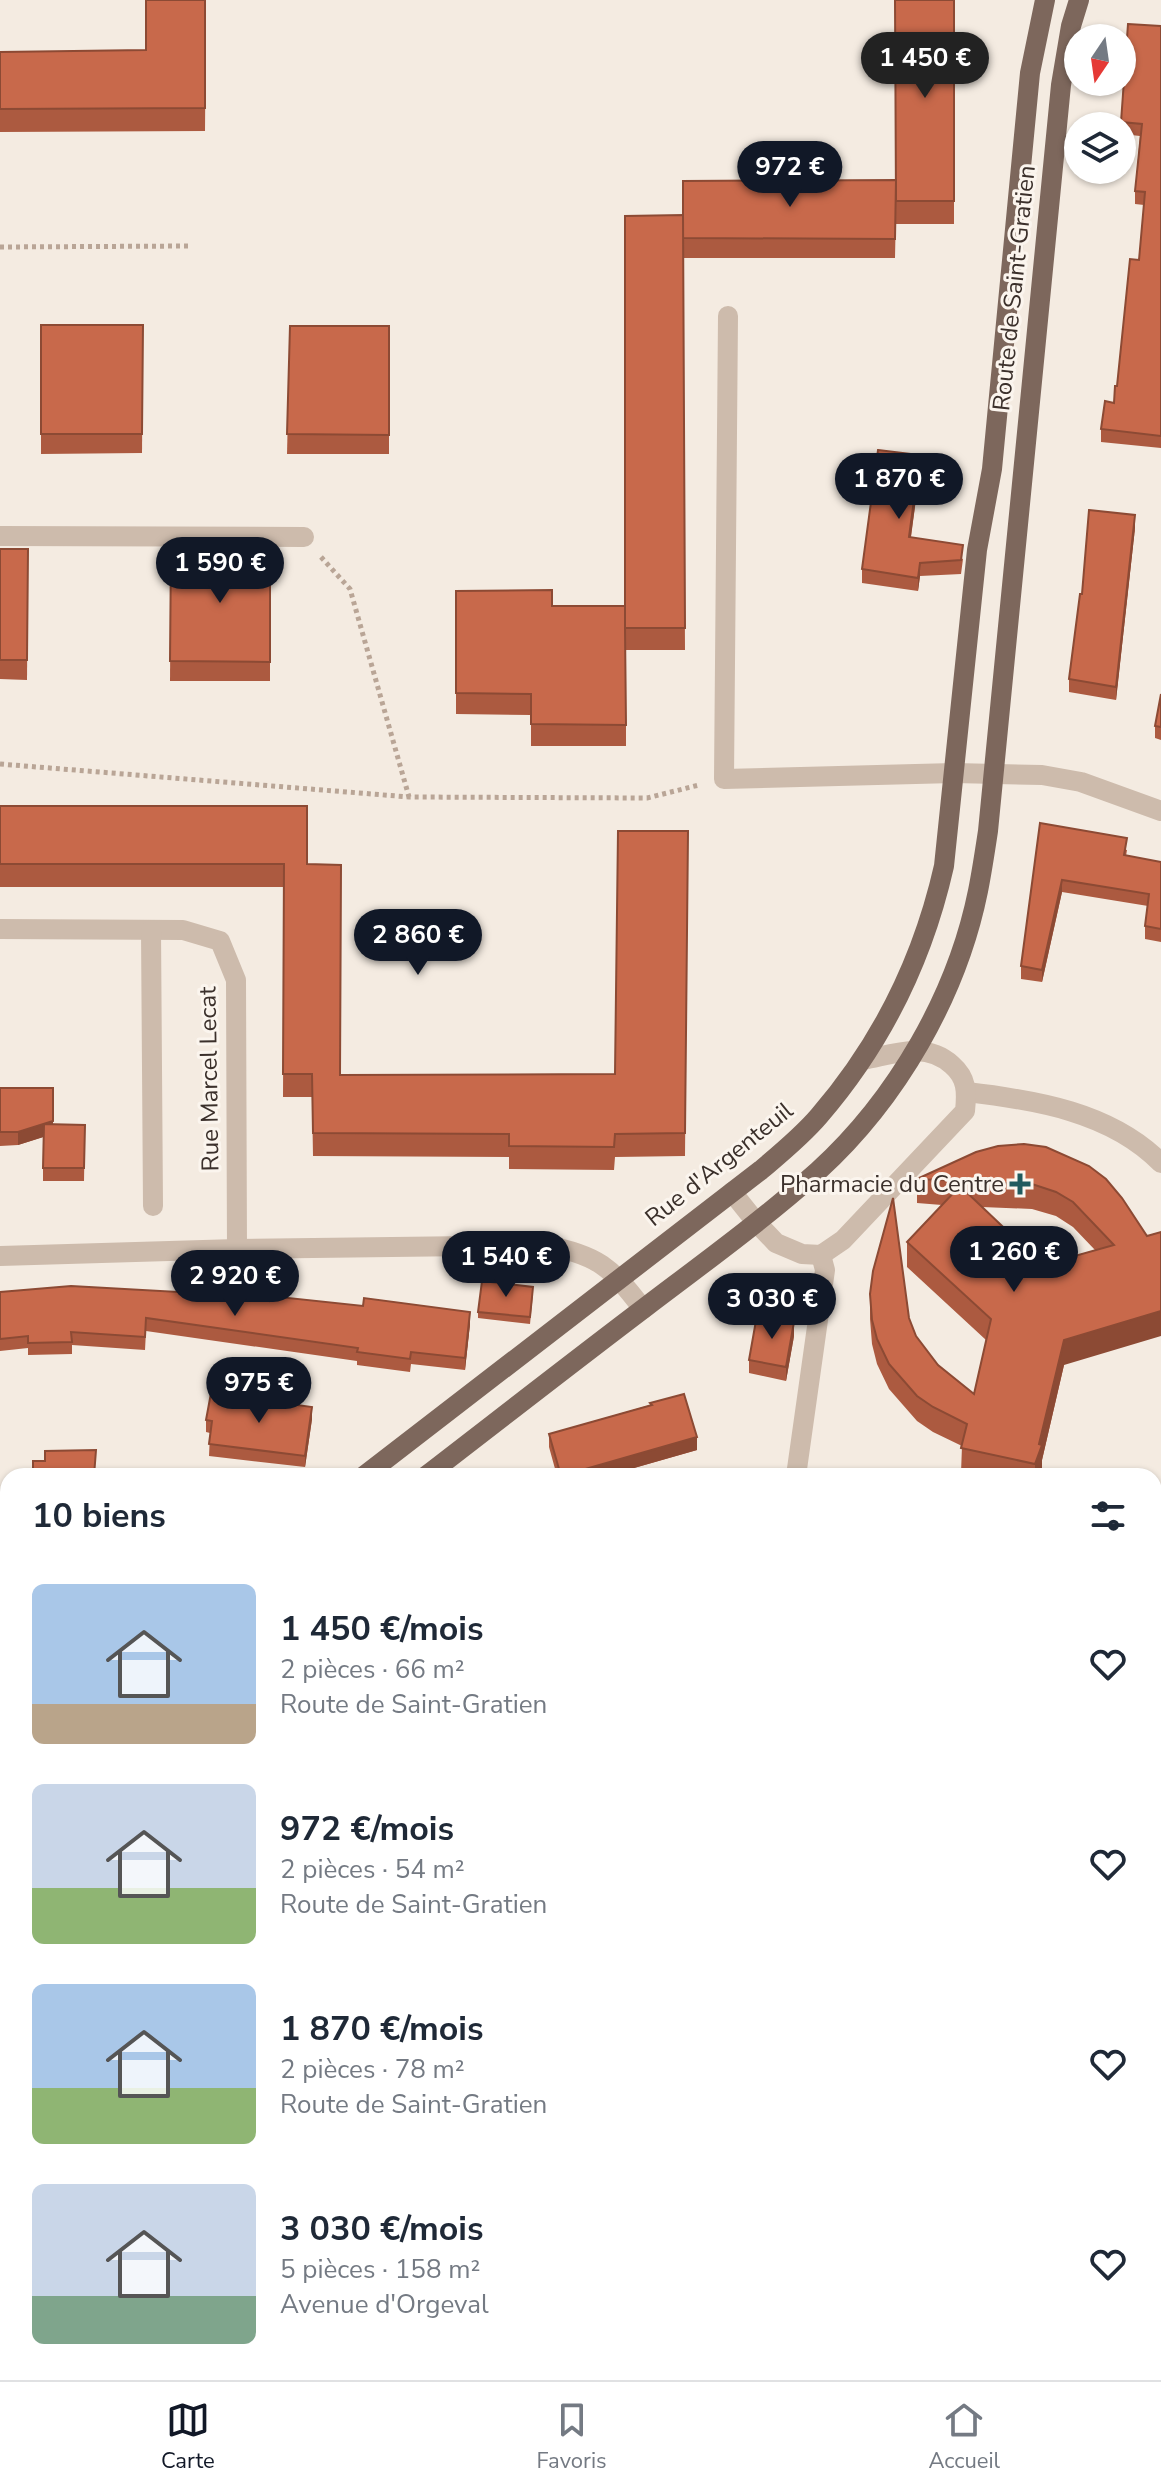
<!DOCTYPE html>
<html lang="fr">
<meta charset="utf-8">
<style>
body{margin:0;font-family:"Nunito Sans",sans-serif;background:#f6f6f7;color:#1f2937;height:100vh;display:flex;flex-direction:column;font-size:30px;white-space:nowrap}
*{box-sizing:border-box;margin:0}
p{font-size:26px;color:#747a83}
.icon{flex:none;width:44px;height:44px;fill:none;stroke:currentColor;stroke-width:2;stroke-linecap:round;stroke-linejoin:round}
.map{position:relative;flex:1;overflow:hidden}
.drawer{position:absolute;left:0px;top:1468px;width:1162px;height:912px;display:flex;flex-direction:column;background:#fff;border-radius:24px 24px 0 0;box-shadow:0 2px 6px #0004}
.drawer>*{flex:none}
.needle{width:52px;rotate:193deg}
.tools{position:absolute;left:1064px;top:24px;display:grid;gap:16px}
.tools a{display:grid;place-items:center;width:72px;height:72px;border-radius:50%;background:#fff;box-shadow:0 2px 6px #0004;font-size:40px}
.price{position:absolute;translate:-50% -68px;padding:0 18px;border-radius:28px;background:#111827;color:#fff;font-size:26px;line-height:52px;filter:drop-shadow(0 2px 4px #0008)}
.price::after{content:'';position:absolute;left:50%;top:48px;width:24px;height:18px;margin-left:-12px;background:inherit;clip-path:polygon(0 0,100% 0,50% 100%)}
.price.on{background:#222;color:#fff}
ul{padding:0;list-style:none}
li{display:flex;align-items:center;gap:24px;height:200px;padding:0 32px}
li span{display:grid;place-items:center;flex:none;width:224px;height:160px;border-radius:12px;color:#555}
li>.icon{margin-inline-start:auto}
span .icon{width:96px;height:96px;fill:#fffc;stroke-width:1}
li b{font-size:34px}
h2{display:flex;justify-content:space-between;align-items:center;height:96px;padding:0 32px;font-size:34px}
.dock{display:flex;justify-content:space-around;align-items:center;height:112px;border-top:2px solid #e0e1e3;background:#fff;font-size:22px;color:#747a83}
.dock a{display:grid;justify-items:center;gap:4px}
.dock .on{color:#111827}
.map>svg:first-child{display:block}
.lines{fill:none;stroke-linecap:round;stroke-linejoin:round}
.path{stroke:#b9a596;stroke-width:5;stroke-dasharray:4 4;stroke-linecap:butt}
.minor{stroke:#cdbbac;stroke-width:20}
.major{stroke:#7d675c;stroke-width:20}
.wall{fill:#ac5a40;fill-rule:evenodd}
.shaded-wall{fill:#8c4a34}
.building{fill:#c8694b;stroke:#8c4a34;stroke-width:2}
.poi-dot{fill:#1f5a5e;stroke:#fbf5ee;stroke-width:3}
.labels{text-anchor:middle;stroke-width:6;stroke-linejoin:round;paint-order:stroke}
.street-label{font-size:24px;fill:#3b302b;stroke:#fbf5ee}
.poi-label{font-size:24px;fill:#3b302b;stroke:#fbf5ee;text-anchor:end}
</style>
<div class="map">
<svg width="1161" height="2380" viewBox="0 0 1161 2380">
<rect width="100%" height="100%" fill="#f4ebe1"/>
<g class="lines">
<g class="path">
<polyline points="0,247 188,246"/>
<polyline points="321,557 350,589 409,797"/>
<polyline points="0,764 409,797 647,798 699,785"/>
</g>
<g class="minor">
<polyline points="728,316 724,779 954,773 1042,775 1081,782 1161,811"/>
<polyline points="0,536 304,537"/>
<polyline points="0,929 183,930 220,941 236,980 237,1249"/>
<polyline points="151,930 153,1206"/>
<path d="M967,1092c68,8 144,20 194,71"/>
<path d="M732,1192l24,30 20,21 26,11 19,1 22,-15 122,-129c2,-19 2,-33 -13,-46 -27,-24 -57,-11 -89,-5"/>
<path d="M0,1256l237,-7 308,-4c53,10 66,22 98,64"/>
<polyline points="796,1476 825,1270 821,1255"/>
<polyline points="1154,1841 1161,1843"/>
<polyline points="1154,2111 1161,2113"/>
<polyline points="0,2323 8,2327"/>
<polyline points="88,2372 103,2380"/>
<polyline points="207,2380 211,2372"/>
<polyline points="839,2380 843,2372"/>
</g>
<g class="major">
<path d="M364,1476l397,-306c20,-17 41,-34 58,-54 63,-73 104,-157 125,-250l33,-316 15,-81 38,-396 15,-73"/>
<path d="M426,1476c74,-57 147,-114 221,-170 58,-44 117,-87 171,-135 79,-72 139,-176 160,-280 4,-20 7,-40 10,-60l73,-746 10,-59 8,-26"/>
<polyline points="0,1750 8,1745"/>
<polyline points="0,1799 8,1794"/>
</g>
</g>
<g class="wall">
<polygon points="206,0 205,131 0,132 0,52 146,50"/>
<polygon points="954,0 954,224 896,224 896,210 895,258 683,258 685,650 626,650 626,746 531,746 531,715 456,714 456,591 552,606 625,606 683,215 896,180"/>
<polygon points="1128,24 1161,26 1161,448 1101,442 1101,429 1114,403 1117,386 1139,260 1144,205 1135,204 1135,191 1140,136 1122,134 1122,126 1121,126"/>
<polygon points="41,325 143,325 142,453 41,454"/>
<polygon points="290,326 389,326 389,454 287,454"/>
<polygon points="920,469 911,537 963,559 961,574 920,576 918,591 862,583 862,569"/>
<polygon points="1135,528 1116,700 1069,692 1069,679"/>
<polygon points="0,549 28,549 27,680 0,679"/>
<polygon points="171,549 270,549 270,681 170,681"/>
<polygon points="1161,694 1161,740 1155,738 1155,726"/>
<polygon points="0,806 307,864 340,1075 615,1074 688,831 685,1156 615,1157 614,1170 509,1169 509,1157 313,1156 312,1097 283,1097 284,887 0,887"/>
<polygon points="1040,823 1127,850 1126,856 1161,862 1161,942 1145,939 1145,926 1148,906 1062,892 1042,982 1021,979 1021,966"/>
<polygon points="0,1088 53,1124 85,1125 84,1181 43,1181 43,1137 18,1145 0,1146"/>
<path d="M976,1152l171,84 -83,129 -22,95v10l-3,6h-63l-15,-3 1,-27 -29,-14 -16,-11 -28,-32 -12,-25 -5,-20 -2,-25v-25l39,24 7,18 22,29 36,29 12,-54 -79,-73v-25l35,-37 -25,-2v-24zM982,1207l50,2 24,7 17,11 22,23 -52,15z"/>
<polygon points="0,1292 269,1301 470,1324 465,1370 411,1364 410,1372 357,1365 357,1361 146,1331 145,1350 72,1345 72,1354 28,1355 28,1348 0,1351"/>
<polygon points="533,1294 530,1324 478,1318 478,1312"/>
<polygon points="794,1336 786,1381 749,1373 749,1360"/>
<polygon points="650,1403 697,1450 606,1476 557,1476 549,1447 549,1434 650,1405"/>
<polygon points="312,1419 305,1467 209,1456 210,1433 206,1432 206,1420"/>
<polygon points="0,1518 8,1518 8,1597 0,1598"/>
<polygon points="0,1872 8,1877 8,2018 0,2010"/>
<polygon points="1154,1998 1161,2000 1161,2059 1154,2058"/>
<polygon points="1154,2179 1161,2182 1161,2253 1154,2250"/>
<polygon points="0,2187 8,2191 8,2264 0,2260"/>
</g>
<g class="shaded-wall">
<polygon points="920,455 920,469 909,550 909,537"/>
<polygon points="1135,515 1135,528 1116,700 1116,687"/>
<polygon points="920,563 920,576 918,591 918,578"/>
<polygon points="1062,880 1062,892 1042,982 1042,970"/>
<polygon points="53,1088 53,1134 18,1145 18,1132"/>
<polygon points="1161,1311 1161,1336 1064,1365 1042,1460 1042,1470 1039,1476 1035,1476 1035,1464 1064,1340"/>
<polygon points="470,1312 470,1324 465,1370 465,1358"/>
<polygon points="794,1322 794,1336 786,1381 786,1367"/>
<polygon points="312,1407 312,1419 305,1467 305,1456"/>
<polygon points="697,1437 697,1450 606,1476 561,1476"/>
<polygon points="8,2127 8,2145 0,2161 0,2142"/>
<polygon points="794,2372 805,2372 801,2380 790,2380"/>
</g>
<g class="building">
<polygon points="146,0 205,0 205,108 0,109 0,52 146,50"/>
<polygon points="895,0 954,0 954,201 896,201"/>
<polygon points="1128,24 1161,26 1161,436 1101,429 1105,401 1114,403 1115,386 1117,386 1130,259 1139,260 1145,192 1135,191 1142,124 1121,122"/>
<polygon points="896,180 895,239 683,238 683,181"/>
<polygon points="683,215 685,628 625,628 626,725 531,724 531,694 456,693 456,591 552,590 552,606 625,606 625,627 625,216"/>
<polygon points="41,325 143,325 142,434 41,434"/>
<polygon points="290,326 389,326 389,435 287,434"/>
<polygon points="878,450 920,455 909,537 963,545 961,560 920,563 918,578 862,569"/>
<polygon points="1089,510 1135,515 1116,687 1069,679 1080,594 1082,594"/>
<polygon points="0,549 28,549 27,660 0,660"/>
<polygon points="171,549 270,549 270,662 170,661"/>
<polygon points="1161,694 1161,727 1155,726"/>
<polygon points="0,806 307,806 307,864 341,865 340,1075 615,1074 618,831 688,831 685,1133 615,1134 614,1147 509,1146 509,1134 313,1133 312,1074 283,1074 284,864 0,864"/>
<polygon points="1040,823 1127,838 1124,855 1161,862 1161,929 1145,926 1149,894 1062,880 1042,970 1021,966"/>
<polygon points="0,1088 53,1088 53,1121 18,1132 0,1132"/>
<polygon points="44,1124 85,1125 84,1168 43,1168"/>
<polygon points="1024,1144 1046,1147 1089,1166 1106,1179 1122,1198 1147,1236 1161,1232 1161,1311 1064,1340 1039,1444 1042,1445 1035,1464 961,1448 967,1424 933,1407 917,1396 889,1364 877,1339 872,1320 870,1294 873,1271 893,1198 909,1318 916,1336 938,1365 974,1394 991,1319 907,1242 960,1186 1043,1265 1114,1245 1073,1202 1056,1192 1032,1184 917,1179 976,1152 998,1146"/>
<polygon points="482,1281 533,1287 530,1317 478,1312"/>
<polygon points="71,1286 178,1292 179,1286 269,1301 270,1296 363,1306 364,1298 470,1312 465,1358 411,1352 410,1359 357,1352 358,1348 146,1318 145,1337 71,1332 72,1342 28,1343 28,1336 0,1339 0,1292"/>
<polygon points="757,1315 794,1322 786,1367 749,1360"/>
<polygon points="211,1393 312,1407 305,1456 209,1444 212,1421 206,1420"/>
<polygon points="684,1394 697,1437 561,1476 549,1434 652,1405 650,1403"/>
<polygon points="96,1450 94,1476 33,1476 33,1461 45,1461 45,1451"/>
<polygon points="530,1471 532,1476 514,1476"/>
<polygon points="0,1518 8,1518 8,1584 0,1585"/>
<polygon points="0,1872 8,1877 8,1998 0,1990"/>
<polygon points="1154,1998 1161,2000 1161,2046 1154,2044"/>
<polygon points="0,2047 8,2052 8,2127 0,2142"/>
<polygon points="1154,2179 1161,2182 1161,2236 1154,2234"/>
<polygon points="0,2187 8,2191 8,2246 0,2241"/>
<polygon points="0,2372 13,2380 0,2380"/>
<polygon points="252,2372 441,2372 456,2380 248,2380"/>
<polygon points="687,2372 794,2372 790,2380 683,2380"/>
</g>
<path class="poi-dot" d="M1016 1172h8v8h8v8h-8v8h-8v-8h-8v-8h8z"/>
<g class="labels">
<g class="street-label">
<text transform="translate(1014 288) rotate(-84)" y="8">Route de Saint-Gratien</text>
<text transform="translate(209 1079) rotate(-91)" y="8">Rue Marcel Lecat</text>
<text transform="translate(719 1164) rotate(-39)" y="8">Rue d'Argenteuil</text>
</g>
<g class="poi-label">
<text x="1004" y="1192">Pharmacie du Centre</text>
</g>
</g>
</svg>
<div class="tools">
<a><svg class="needle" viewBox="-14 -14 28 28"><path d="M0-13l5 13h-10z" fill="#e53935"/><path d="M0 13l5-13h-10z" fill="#747a83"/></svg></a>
<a><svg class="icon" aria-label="layers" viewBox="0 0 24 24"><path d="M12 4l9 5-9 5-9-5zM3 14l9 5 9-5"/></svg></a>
</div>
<b class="price on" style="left:925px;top:100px">1 450 €</b>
<b class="price" style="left:790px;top:209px">972 €</b>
<b class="price" style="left:899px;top:521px">1 870 €</b>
<b class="price" style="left:220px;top:605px">1 590 €</b>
<b class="price" style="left:418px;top:977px">2 860 €</b>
<b class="price" style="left:1014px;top:1294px">1 260 €</b>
<b class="price" style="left:506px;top:1299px">1 540 €</b>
<b class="price" style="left:235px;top:1318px">2 920 €</b>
<b class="price" style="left:772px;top:1341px">3 030 €</b>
<b class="price" style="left:259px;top:1425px">975 €</b>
<section class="drawer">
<h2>10 biens<svg class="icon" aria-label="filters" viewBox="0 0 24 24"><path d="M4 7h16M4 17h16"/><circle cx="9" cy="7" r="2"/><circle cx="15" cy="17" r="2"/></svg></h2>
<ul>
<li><span style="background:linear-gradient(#a9c7e8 75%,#b9a48a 0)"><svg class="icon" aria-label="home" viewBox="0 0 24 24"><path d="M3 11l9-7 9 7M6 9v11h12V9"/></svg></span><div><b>1 450 €/mois</b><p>2 pièces · 66 m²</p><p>Route de Saint-Gratien</p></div><svg class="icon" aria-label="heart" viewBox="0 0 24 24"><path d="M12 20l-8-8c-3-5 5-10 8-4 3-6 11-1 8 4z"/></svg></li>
<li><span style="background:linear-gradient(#c9d6e8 65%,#8fb573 0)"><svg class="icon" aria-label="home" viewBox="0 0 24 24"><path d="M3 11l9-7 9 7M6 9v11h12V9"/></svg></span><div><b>972 €/mois</b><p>2 pièces · 54 m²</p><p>Route de Saint-Gratien</p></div><svg class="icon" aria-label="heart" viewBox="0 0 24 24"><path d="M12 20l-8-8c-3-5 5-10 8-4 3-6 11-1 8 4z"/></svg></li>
<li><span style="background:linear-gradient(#a9c7e8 65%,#8fb573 0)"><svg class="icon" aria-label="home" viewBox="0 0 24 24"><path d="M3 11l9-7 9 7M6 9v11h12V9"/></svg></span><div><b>1 870 €/mois</b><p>2 pièces · 78 m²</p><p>Route de Saint-Gratien</p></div><svg class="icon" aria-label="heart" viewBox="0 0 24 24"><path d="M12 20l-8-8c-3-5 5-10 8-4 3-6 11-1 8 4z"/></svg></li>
<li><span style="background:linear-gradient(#c9d6e8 70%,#7fa58c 0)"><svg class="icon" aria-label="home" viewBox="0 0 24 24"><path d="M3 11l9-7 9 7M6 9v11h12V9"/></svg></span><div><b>3 030 €/mois</b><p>5 pièces · 158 m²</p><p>Avenue d'Orgeval</p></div><svg class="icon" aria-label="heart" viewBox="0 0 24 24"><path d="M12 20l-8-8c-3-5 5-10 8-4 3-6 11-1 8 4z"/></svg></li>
</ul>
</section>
</div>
<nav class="dock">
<a class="on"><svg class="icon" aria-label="map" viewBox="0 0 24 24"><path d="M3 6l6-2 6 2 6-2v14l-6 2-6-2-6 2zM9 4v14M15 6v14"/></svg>Carte</a>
<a><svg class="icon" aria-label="saved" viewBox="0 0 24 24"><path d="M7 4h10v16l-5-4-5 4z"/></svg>Favoris</a>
<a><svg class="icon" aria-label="home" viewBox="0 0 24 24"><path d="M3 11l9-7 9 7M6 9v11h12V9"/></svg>Accueil</a>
</nav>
